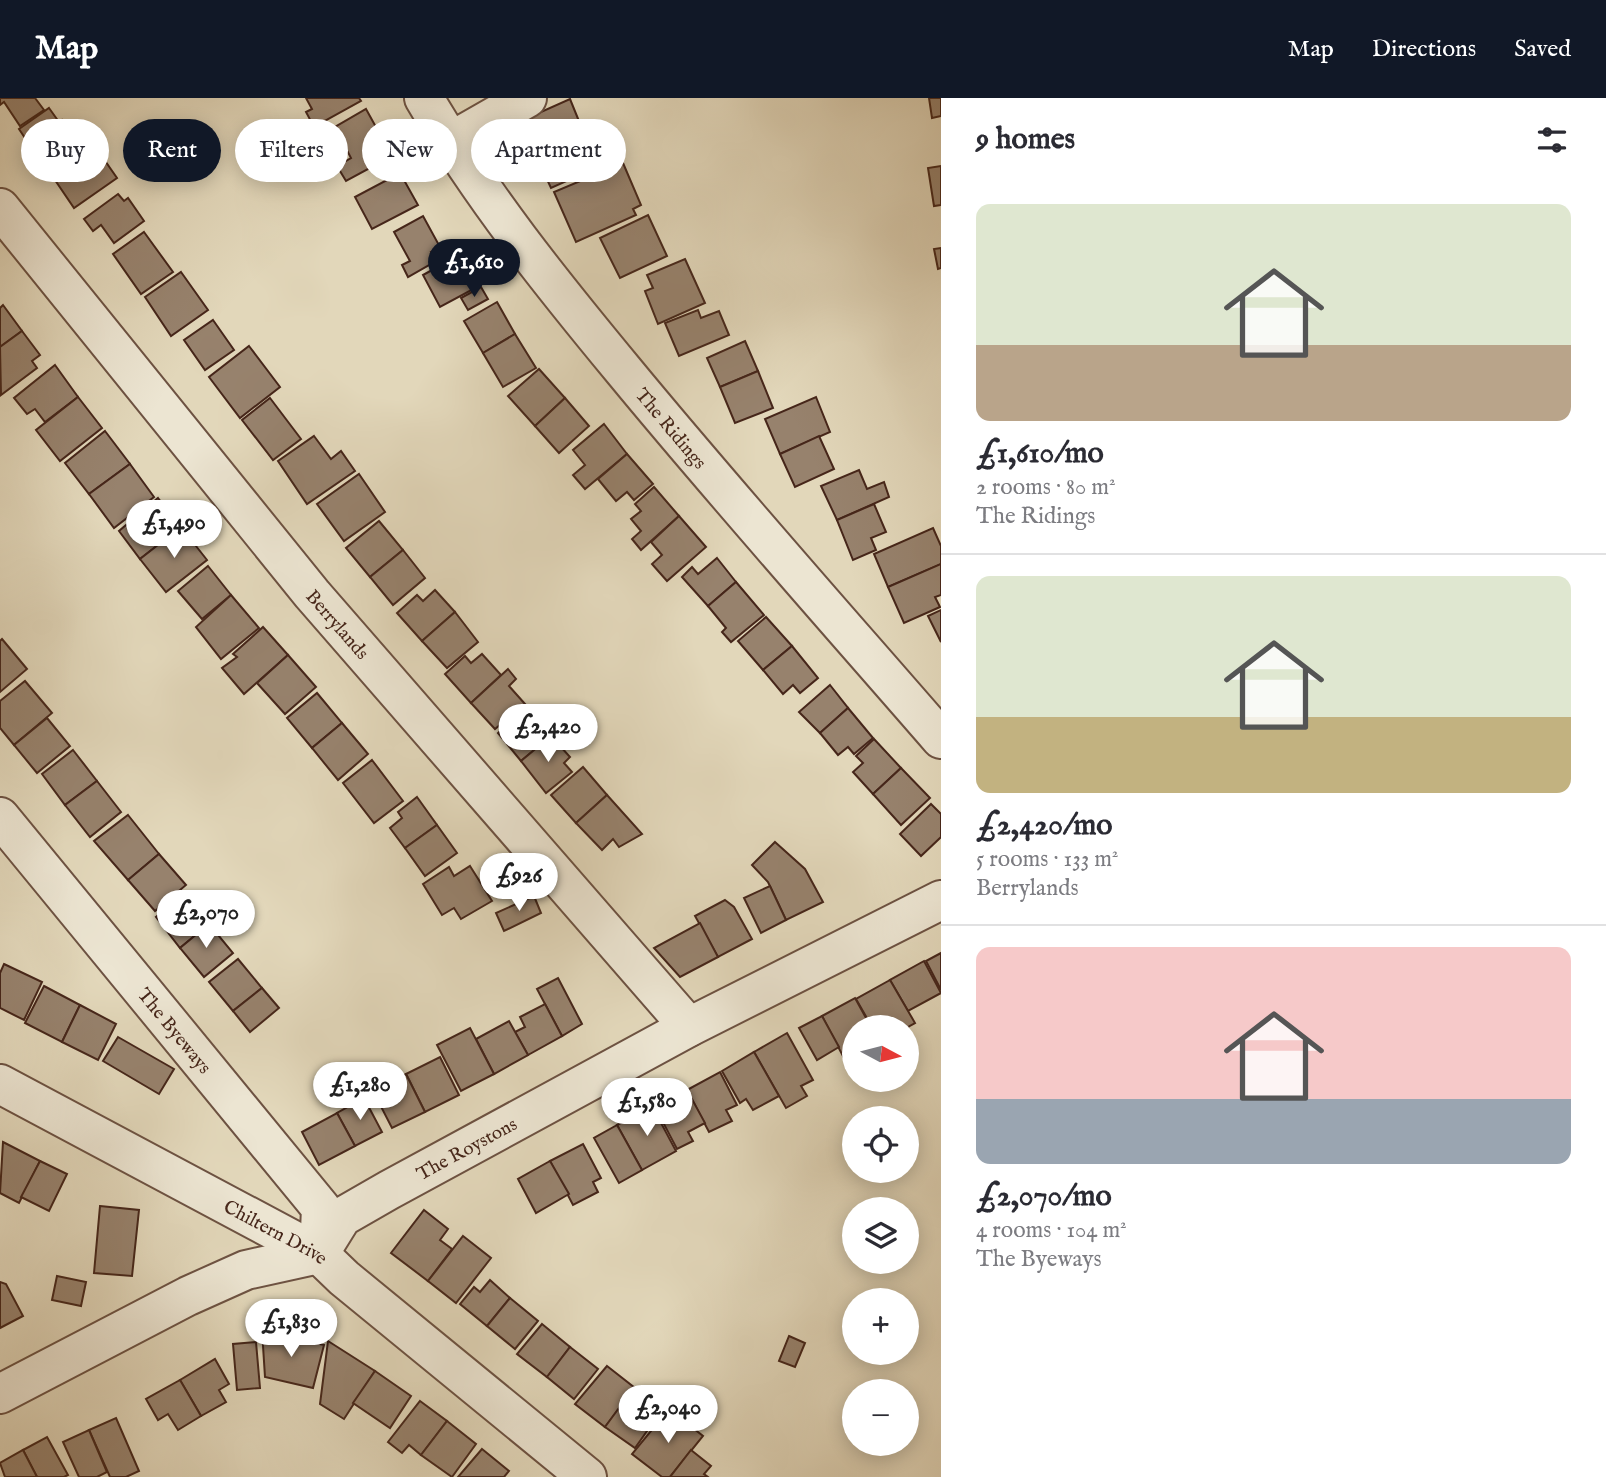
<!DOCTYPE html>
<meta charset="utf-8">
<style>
body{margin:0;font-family:"IM FELL English",serif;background:#f2f2f3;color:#2b2b33;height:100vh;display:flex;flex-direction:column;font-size:26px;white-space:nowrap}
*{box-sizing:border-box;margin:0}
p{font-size:23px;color:#7c7c81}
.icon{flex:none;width:38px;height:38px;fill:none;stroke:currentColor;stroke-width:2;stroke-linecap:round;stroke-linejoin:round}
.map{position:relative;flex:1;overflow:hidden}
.details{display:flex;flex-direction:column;background:#fff;width:665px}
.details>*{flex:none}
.top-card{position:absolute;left:21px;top:21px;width:665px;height:63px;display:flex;gap:14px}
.needle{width:46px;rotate:97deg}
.fabs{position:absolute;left:842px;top:917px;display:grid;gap:14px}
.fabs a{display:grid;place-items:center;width:77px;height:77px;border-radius:50%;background:#fff;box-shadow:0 4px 18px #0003;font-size:35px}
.price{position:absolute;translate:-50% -60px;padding:0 16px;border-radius:24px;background:#fff;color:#222;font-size:23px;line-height:46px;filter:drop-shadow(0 2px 4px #0008)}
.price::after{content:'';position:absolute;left:50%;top:42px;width:21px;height:16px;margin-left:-10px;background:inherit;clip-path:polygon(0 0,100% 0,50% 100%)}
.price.active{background:#111827;color:#fff}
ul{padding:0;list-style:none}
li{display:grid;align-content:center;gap:14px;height:371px;padding:0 35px}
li+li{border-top:2px solid #e1e1e2}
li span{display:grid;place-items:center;height:217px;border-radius:14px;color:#555}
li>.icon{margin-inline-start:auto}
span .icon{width:126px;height:126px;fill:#fffc;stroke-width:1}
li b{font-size:30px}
h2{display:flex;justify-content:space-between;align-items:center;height:84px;padding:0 35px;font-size:30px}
.pill{padding:0 24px;border-radius:32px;background:#fff;box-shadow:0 4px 18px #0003;font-size:24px;line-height:63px}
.pill.active{background:#111827;color:#fff}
header{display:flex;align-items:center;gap:42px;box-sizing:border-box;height:98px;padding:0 35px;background:#111827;color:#fff}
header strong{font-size:33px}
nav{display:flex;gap:38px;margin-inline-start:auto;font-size:24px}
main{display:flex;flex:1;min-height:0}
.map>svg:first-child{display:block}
.building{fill:#97826d;stroke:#46261a;stroke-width:2}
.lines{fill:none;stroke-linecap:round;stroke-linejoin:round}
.minor-casing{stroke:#6d5242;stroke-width:42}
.minor{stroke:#ece5d2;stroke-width:38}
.labels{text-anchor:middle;stroke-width:6;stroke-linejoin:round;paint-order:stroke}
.street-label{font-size:19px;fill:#46261a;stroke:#ece5d2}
</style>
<header>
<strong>Map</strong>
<nav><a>Map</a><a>Directions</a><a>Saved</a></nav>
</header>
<main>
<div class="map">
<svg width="941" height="1379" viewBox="0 0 941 1379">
<rect width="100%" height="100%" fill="#e2d7ba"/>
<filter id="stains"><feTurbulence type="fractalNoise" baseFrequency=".00286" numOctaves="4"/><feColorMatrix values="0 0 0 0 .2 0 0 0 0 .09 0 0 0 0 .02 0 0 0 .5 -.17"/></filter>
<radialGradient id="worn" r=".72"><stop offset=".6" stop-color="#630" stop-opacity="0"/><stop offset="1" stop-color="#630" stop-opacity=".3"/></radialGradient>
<g class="building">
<polygon points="0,0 35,0 44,12 20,28 4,4 0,7"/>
<polygon points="306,0 359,0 361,3 314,29 306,14 312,11"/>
<polygon points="929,0 941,0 941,18 932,20"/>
<polygon points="570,1 583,33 528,58 514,26"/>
<polygon points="49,10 59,24 62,22 81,50 47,73 19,31"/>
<polygon points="366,11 392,58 346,83 337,68 351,60 335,29"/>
<polygon points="92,44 117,80 74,110 55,82 72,70 66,62"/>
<polygon points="573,62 580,77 551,90 544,75"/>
<polygon points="623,65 641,107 633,111 636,117 576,144 554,94"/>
<polygon points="941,68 941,107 934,108 928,70"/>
<polygon points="400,75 418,107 372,131 355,99"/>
<polygon points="118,96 124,103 128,100 144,123 114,145 101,127 93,133 84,121"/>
<polygon points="648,117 667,158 620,180 600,140"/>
<polygon points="423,118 440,149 431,154 436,163 408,179 402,167 410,163 394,134"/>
<polygon points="144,134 173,174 141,196 113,156"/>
<polygon points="941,150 941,170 938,171 934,151"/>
<polygon points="461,156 479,188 440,209 423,177"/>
<polygon points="685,161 705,205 658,226 645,193 653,190 647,177"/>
<polygon points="181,174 208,212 171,238 145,199"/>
<polygon points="481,189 488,201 468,212 461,200"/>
<polygon points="497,204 515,236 483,255 464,223"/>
<polygon points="3,207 22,233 0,249 0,210"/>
<polygon points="698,212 701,220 719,213 729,237 679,258 665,225"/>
<polygon points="213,222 234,252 205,272 184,242"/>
<polygon points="22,233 40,257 32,263 37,270 1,297 0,249"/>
<polygon points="515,236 536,270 503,289 483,255"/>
<polygon points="745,243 758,273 720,289 707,260"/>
<polygon points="249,248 280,289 240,320 209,279"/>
<polygon points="55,267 78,299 45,324 35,311 27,316 14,300"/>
<polygon points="539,271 565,300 535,328 508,298"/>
<polygon points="758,273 773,310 735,325 720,289"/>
<polygon points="78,299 102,330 60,363 36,332"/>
<polygon points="816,299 830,334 780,356 765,321"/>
<polygon points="270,300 301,341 273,362 242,322"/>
<polygon points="565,300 589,328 559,355 535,328"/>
<polygon points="604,326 627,356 585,391 573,377 585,367 573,352"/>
<polygon points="105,333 130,366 89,396 65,365"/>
<polygon points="314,338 331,361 341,353 355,373 307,406 278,363"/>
<polygon points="819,338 834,371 795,389 780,356"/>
<polygon points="627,356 653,386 634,402 627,394 616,403 598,381"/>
<polygon points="130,366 154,399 114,430 89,396"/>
<polygon points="859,372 867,391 884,384 889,399 837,422 821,388"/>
<polygon points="359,376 385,414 344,443 317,406"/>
<polygon points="654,389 679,418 641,452 632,441 641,433 631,421 641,413 635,406"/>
<polygon points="158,400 181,429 140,461 119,433"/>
<polygon points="874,406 886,434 871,440 876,452 853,462 837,422"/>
<polygon points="679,418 706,449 667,483 652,466 662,457 651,444"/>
<polygon points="379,423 403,452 370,479 346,450"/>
<polygon points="181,429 207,462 166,494 140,461"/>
<polygon points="933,430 941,448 941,466 888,489 874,456"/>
<polygon points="403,452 425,480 393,507 370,479"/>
<polygon points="717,460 736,484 708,508 682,479 692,469 698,476"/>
<polygon points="941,466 941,497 935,499 940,509 904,525 888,489"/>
<polygon points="208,468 231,497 202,521 178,493"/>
<polygon points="736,484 764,517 731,544 722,534 726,530 708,508"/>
<polygon points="435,492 455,514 422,543 397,515 417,497 423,503"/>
<polygon points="231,497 259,530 221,561 196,529"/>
<polygon points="941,512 941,544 928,518"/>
<polygon points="455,514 478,544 447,570 422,543"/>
<polygon points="766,519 792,548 763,572 738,543"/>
<polygon points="263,529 288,557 244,596 222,570 237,559 233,556"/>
<polygon points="2,541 27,571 0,594 0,543"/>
<polygon points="792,548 818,580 800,595 793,587 783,596 763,572"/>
<polygon points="482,556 501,577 471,605 445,576 465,558 471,565"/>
<polygon points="288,557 316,589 285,616 257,585"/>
<polygon points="508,571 516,581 509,588 525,606 495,631 471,605"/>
<polygon points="25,583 52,615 14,647 0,630 0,603"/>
<polygon points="830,587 848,610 820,635 799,614"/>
<polygon points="317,595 342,625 312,650 287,620"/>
<polygon points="848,610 873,640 854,656 848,649 838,657 820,635"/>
<polygon points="533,617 551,638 521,663 498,635 517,618 523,625"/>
<polygon points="47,620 70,648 37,675 14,647"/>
<polygon points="342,625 368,656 338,682 312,650"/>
<polygon points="551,638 570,659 564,665 572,674 546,695 521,663"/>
<polygon points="874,641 901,670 873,696 853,674 863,665 856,658"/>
<polygon points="73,652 97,683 65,707 42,676"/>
<polygon points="372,662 403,703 374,725 343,685"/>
<polygon points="583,669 607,697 576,725 551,697"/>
<polygon points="901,670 930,700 901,727 873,696"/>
<polygon points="97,683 121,714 90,739 65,707"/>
<polygon points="607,697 642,736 619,749 613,741 602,752 576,725"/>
<polygon points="417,699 437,727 405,750 390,730 402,720 398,714"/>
<polygon points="931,706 941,716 941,739 921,758 900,736"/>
<polygon points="128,717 159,756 128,782 94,743"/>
<polygon points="437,727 457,755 425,778 405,750"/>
<polygon points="775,744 805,771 823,804 786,822 768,784 752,767"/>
<polygon points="159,756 186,787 155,813 128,782"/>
<polygon points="470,768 492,803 461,821 454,810 442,817 423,786 449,769 454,778"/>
<polygon points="770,788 786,822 761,835 744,800"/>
<polygon points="186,796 209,826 180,850 156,819"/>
<polygon points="534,798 541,815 504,833 496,815"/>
<polygon points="725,802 734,809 752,841 718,859 695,818"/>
<polygon points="700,825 718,859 680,879 654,850"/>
<polygon points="209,826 233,855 204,879 180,850"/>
<polygon points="941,855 941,892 926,863"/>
<polygon points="238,861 262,890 233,913 209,884"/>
<polygon points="924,863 941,895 908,913 890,882"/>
<polygon points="4,866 42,884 24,922 0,910 0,875"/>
<polygon points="558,880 582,926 562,938 537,891"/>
<polygon points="890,882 915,925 906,930 872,929 856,901"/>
<polygon points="44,888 80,907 62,944 25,925"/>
<polygon points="262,890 279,910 250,934 233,913"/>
<polygon points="855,900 871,929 854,929 854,957 845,962 822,918"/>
<polygon points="545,906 562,938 528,957 515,934 525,929 520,919"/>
<polygon points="80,907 116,926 98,962 62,944"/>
<polygon points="822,918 839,949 817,962 799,930"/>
<polygon points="509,923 528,957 494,976 476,941"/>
<polygon points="470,930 494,976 461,993 437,947"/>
<polygon points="787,935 813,982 801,988 807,998 786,1010 754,954"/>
<polygon points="118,939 174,971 159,996 103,963"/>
<polygon points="754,954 779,998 753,1012 746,1001 740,1005 722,973"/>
<polygon points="440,959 459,997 425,1014 406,976"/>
<polygon points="720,974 737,1007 726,1012 732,1023 709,1034 687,992"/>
<polygon points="406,976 425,1014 392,1030 373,993"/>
<polygon points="687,992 705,1025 688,1034 693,1043 677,1051 655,1009"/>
<polygon points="364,1000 382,1034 355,1048 337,1015"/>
<polygon points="652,1008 676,1053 642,1072 617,1027"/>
<polygon points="337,1015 355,1048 319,1067 302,1034"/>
<polygon points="617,1027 642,1072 619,1085 594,1040"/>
<polygon points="3,1044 40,1063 19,1105 0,1095"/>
<polygon points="583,1046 601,1080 593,1084 598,1094 573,1107 550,1063"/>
<polygon points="40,1063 67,1076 49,1113 21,1099"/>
<polygon points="550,1063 569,1096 536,1115 518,1081"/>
<polygon points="100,1108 139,1112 132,1178 94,1175"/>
<polygon points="424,1112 448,1131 440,1142 452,1151 428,1183 391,1155"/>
<polygon points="463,1138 491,1160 456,1205 428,1183"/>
<polygon points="57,1178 86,1184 81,1208 52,1202"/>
<polygon points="490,1182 510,1200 487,1228 460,1206 474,1189 480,1194"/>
<polygon points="0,1184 6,1186 23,1218 0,1230"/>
<polygon points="510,1200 538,1223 515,1251 487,1228"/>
<polygon points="542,1226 570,1249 547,1279 517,1256"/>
<polygon points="262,1232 324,1247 313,1290 265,1279"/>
<polygon points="789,1238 805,1245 795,1269 779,1263"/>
<polygon points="328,1243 375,1273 344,1321 320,1306"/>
<polygon points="256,1244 260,1290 237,1292 233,1246"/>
<polygon points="570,1249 598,1271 574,1301 547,1279"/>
<polygon points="215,1261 229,1286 219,1292 226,1304 201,1318 180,1282"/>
<polygon points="607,1268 635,1290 605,1329 575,1306"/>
<polygon points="375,1273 411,1298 390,1330 353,1305"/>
<polygon points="180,1282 201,1318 178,1332 168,1316 158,1322 146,1301"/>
<polygon points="630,1295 659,1316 635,1350 605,1329"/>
<polygon points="420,1303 447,1323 421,1357 409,1347 402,1355 388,1344"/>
<polygon points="669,1311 703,1338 670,1379 662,1379 632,1356"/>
<polygon points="116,1320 139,1373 126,1379 110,1379 89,1332"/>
<polygon points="447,1323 476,1346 452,1379 421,1357"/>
<polygon points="89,1332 107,1374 97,1379 79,1379 63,1344"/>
<polygon points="47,1339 68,1377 64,1379 37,1379 23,1352"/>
<polygon points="482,1351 509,1373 504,1379 458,1379"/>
<polygon points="23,1352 37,1379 5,1379 0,1365"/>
<polygon points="691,1352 711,1368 704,1376 708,1379 670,1379"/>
</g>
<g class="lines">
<g class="minor-casing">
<g id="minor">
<path id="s1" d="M424,0c57,98 128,186 200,273 103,125 211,246 317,368"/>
<polyline points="450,44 527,0"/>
<path id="s2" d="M0,110l312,386 377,433"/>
<path id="s3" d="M0,719l321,391 -2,46"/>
<path id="s4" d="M0,986l319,170 25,24 243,199"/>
<path id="s5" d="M0,1296l188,-98 58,-26 73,-16 23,-37 47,-27 300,-163 252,-127"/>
</g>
</g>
<use href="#minor" class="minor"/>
</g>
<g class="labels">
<g class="street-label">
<text dy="7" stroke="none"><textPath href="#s1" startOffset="413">The Ridings</textPath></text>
<text dy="7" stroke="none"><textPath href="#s2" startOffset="536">Berrylands</textPath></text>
<text dy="7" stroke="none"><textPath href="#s3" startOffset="276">The Byeways</textPath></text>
<text dy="7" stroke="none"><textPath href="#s5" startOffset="536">The Roystons</textPath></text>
<text dy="7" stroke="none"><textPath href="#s4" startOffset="313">Chiltern Drive</textPath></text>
</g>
</g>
<rect width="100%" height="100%" filter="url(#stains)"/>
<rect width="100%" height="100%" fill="url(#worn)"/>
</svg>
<div class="fabs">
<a><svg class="needle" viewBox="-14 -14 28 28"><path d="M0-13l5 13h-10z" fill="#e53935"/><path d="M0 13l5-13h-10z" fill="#7c7c81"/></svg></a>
<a><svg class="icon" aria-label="locate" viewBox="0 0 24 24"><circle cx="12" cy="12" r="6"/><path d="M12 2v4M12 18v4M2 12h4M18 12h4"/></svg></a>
<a><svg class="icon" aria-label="layers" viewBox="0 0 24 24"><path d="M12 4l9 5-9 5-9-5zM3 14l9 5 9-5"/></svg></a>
<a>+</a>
<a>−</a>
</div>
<b class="price active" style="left:474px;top:201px">£1,610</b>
<b class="price" style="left:174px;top:462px">£1,490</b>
<b class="price" style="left:548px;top:666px">£2,420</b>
<b class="price" style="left:519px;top:815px">£926</b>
<b class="price" style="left:206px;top:852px">£2,070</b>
<b class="price" style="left:360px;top:1024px">£1,280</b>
<b class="price" style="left:647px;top:1040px">£1,580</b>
<b class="price" style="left:291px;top:1261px">£1,830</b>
<b class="price" style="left:668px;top:1347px">£2,040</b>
<div class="top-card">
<a class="pill">Buy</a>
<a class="pill active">Rent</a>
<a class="pill">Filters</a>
<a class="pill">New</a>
<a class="pill">Apartment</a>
</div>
</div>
<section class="details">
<h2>9 homes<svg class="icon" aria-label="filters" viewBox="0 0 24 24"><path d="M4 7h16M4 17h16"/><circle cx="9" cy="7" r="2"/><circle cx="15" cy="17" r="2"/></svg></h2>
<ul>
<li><span style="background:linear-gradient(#dfe7d0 65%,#b9a48a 0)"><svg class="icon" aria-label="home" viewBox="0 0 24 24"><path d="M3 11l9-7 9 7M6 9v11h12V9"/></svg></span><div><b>£1,610/mo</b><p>2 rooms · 80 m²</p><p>The Ridings</p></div></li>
<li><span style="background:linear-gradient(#dfe7d0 65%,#c2b280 0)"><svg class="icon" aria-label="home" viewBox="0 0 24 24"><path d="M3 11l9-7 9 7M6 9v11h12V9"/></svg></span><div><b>£2,420/mo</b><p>5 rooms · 133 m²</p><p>Berrylands</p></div></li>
<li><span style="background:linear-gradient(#f6c9c9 70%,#9aa5b1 0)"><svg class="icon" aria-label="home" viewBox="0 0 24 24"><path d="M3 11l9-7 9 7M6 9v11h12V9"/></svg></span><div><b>£2,070/mo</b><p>4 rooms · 104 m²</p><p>The Byeways</p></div></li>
</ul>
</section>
</main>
